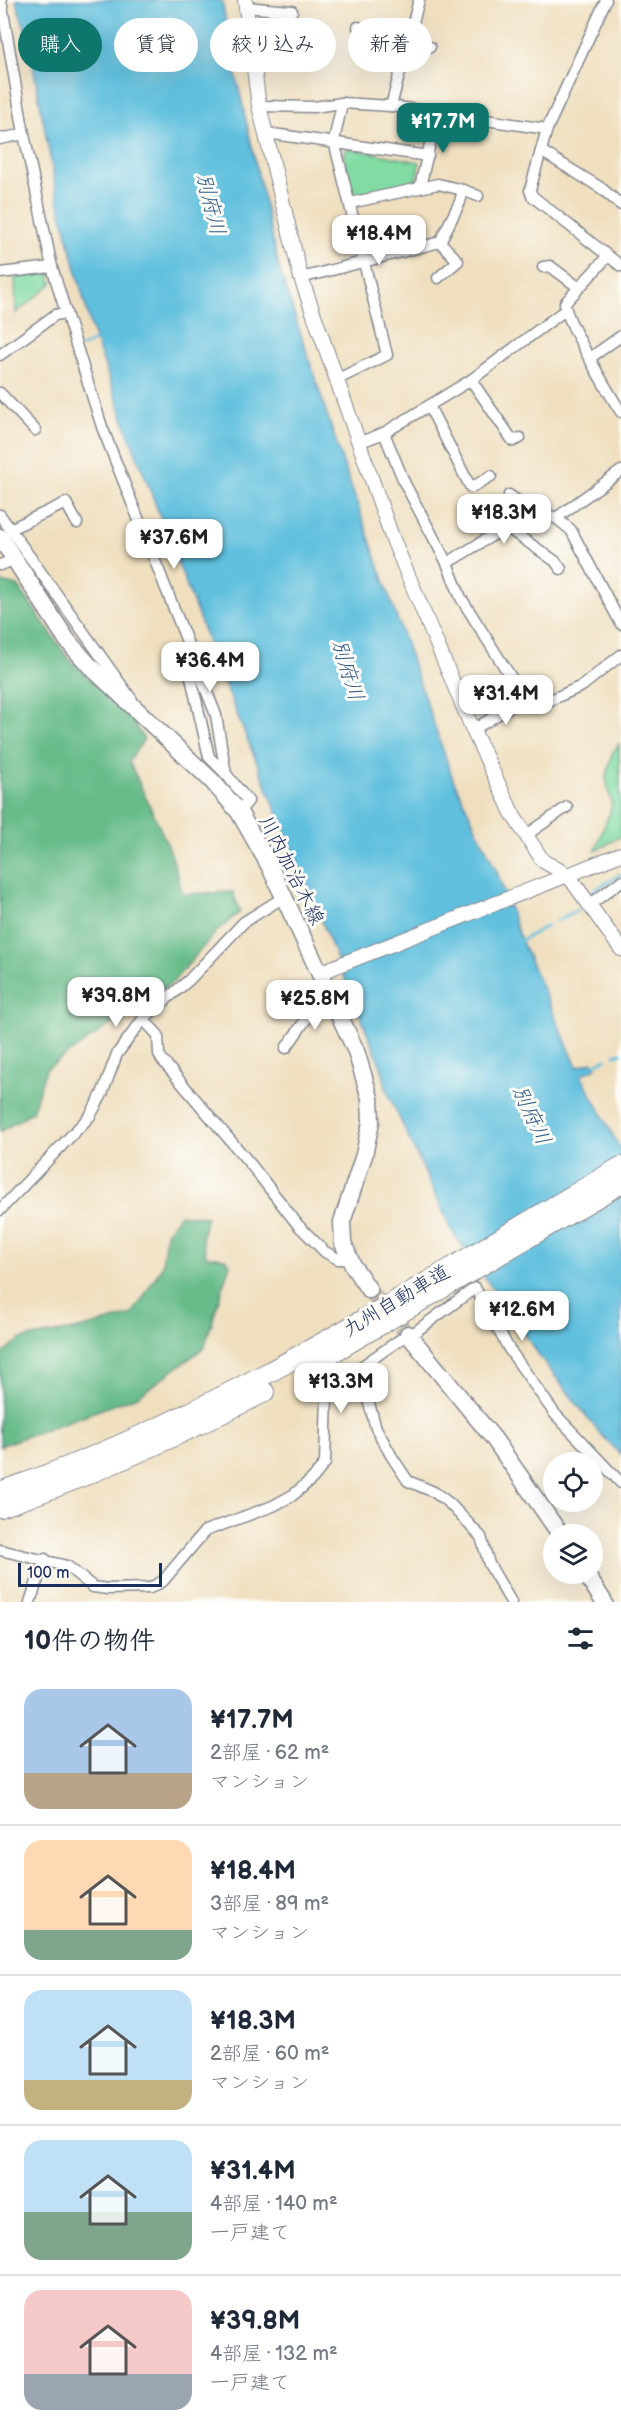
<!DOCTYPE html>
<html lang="ja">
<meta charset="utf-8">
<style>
body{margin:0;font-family:"Balsamiq Sans","Klee One",sans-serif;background:#f6f6f7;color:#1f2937;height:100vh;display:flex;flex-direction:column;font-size:22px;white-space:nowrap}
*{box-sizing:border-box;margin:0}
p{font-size:20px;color:#747a83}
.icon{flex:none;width:33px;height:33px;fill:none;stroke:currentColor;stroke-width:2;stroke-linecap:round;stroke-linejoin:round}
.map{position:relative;height:1602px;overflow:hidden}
.side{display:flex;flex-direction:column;background:#fff;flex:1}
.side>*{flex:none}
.guide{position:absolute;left:18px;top:18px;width:585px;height:54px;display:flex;gap:12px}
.buttons{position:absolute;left:543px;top:1452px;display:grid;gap:12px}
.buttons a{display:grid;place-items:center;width:60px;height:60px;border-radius:50%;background:#fff;box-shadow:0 6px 24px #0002;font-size:30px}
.scale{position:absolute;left:18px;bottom:15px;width:144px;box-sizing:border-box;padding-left:6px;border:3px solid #1b2f5e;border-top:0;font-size:16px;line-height:21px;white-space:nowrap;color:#1b2f5e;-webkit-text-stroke:4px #fdfcf7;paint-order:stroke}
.price{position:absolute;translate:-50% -51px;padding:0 14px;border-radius:12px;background:#fff;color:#222;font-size:20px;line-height:39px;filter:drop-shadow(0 2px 3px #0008)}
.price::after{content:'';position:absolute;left:50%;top:36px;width:18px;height:14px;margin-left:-9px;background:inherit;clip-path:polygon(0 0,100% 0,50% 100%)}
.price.active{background:#0f766e;color:#fff}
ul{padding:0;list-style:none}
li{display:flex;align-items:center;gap:18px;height:150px;padding:0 24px}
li+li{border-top:2px solid #e0e1e3}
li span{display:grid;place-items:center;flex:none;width:168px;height:120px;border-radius:18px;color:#555}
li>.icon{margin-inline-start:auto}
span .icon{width:72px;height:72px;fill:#fffc;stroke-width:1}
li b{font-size:26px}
h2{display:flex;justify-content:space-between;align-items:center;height:72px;padding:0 24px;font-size:26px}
.tag{padding:0 21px;border-radius:27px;background:#fff;box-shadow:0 6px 24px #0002;font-size:21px;line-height:54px}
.tag.active{background:#0f766e;color:#fff}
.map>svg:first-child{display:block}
.green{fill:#81dca3;stroke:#4e8680;stroke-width:1.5}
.forest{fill:#68bc89;stroke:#427674;stroke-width:1.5}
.water{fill:#60c0de;stroke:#3e789e;stroke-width:1.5}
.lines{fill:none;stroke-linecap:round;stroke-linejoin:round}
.stream{stroke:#60c0de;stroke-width:3}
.primary-tunnel{stroke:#c5bcac;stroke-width:16;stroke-dasharray:16 8;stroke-linecap:butt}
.minor-casing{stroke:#85878e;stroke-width:13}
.tertiary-casing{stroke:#85878e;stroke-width:16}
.primary-casing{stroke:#85878e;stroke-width:19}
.motorway-casing{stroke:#85878e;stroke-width:22}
.minor{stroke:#fff;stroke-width:10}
.tertiary{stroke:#fff;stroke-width:14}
.primary{stroke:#fff;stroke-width:16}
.motorway{stroke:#fff;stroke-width:20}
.labels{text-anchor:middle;stroke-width:6;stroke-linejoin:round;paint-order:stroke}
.street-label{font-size:20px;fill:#1b2f5e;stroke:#fdfcf7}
.water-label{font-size:21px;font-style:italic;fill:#305a84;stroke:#fdfcf7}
</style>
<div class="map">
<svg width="621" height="1602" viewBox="0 0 621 1602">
<rect width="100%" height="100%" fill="#fdfcf7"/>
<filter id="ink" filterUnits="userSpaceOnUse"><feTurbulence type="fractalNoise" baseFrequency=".0167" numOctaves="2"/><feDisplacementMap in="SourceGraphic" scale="12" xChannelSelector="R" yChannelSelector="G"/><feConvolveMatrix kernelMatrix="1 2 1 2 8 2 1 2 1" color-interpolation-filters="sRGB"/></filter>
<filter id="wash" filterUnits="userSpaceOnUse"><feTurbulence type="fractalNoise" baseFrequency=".008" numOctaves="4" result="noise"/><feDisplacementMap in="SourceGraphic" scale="24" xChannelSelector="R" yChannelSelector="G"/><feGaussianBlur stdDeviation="1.35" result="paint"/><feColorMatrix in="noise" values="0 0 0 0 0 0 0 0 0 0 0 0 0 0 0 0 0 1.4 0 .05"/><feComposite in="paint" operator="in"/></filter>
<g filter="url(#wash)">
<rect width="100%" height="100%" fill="#efdfbf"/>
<g class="green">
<polygon points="347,148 420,162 415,184 353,197 344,156"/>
<polygon points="50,273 52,284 16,313 15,278"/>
<polygon points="619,744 621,836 595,851 612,806 606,778 612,754"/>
</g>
<g class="forest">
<polygon points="0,582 18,586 68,658 128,715 144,739 129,761 170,850 183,894 233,892 240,912 217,931 173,982 46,1069 32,1112 0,1132"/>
<polygon points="180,1214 207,1217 202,1237 206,1256 225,1258 230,1264 204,1348 138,1396 0,1446 0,1356 21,1339 79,1329 132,1315 162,1267 166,1233"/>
</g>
<polygon class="water" points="16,0 222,0 231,53 279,268 340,454 453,779 497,872 519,935 577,1067 593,1062 596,1068 581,1075 621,1150 621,1455 598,1431 541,1358 452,1231 387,1091 382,1069 217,665 129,435 91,327 58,200 28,39"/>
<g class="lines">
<g class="stream">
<polyline points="81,347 99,339"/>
<polyline points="593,891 621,874"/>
<polyline points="556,921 577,910"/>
<polyline points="520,941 547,926"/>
<polyline points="615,1055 621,1053"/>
<polyline points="591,1066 606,1059"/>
</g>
</g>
</g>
<g filter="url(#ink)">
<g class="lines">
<polyline class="primary-tunnel" points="369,1290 408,1334"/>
<g class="minor-casing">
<g id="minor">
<polyline points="606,0 547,129 530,190 532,196 621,266"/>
<polyline points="245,7 292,11"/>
<polyline points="358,27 430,47"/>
<polyline points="376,53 381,33"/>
<polyline points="259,106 314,107 342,103 391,106 547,129"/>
<polyline points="391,106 419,0"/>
<polyline points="266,133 428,156"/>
<polyline points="0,139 24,134 1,0"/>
<polyline points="541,151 601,188 621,205"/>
<polyline points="420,187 437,113"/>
<polyline points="463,190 478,196"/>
<path d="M608,256l-43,47c-1,15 45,92 56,109"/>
<polyline points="543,267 550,266 578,287"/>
<polyline points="0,273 52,267 24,134"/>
<polyline points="301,278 440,242 460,202 463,190 438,184 350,203"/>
<polyline points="438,278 458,261 440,242"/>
<polyline points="564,311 471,380 384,433 405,484 447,563 461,598 524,698 537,706 582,686 621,655"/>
<polyline points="66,313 102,427 216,715 226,774 248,801 239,812"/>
<polyline points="0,355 55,315 66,313 52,267"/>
<polyline points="590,358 621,336"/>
<polyline points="336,380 387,355 334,141 342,103"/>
<polyline points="471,380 513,441 520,438"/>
<polyline points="0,393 35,430"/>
<polyline points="429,406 471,488 491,476"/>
<polyline points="358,443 384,433"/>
<polyline points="509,495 525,506 556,518 571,530 621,624"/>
<polyline points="0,515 132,700"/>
<polyline points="556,518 621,471"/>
<polyline points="10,529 66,503 77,523"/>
<polyline points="447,563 500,531 509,529 555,561 561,569"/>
<polyline points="0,565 14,560"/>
<polyline points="187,660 209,757 226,774"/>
<polyline points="473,730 524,698"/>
<polyline points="525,836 567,807"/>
<polyline points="591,904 621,881"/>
<polyline points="143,1019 158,1035 159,1054 162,1060 252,1166 298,1225 325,1252 338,1259 349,1259"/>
<polyline points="286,1048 320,999 330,996"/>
<polyline points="0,1210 90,1116 102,1094 117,1054 143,1019 189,980 244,922 284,897"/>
<polyline points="359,1368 376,1428 392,1457 408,1481 434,1492 449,1503 481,1537 489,1564 511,1602"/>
<polyline points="0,1550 67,1566 93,1587 108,1589 150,1588 163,1581 205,1531 273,1506 293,1495 313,1478 325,1463 327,1394 332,1387 408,1334 415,1332 475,1288 509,1349 555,1414 621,1483"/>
<polyline points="30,1602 45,1559"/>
</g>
</g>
<g class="tertiary-casing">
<g id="tertiary">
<polyline points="245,0 259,106 301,278 392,537 473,730 513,815 543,861 568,875 621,949"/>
<polyline points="319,973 621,854"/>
</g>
</g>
<g class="primary-casing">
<g id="primary">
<polyline points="0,537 67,640 89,665 212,781 239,812 269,865 356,1051 370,1098 371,1122 364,1155 342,1222 343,1243 353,1266 369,1290"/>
<polyline points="408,1334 494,1439 560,1534"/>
<polyline points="586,1574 604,1602"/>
</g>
</g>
<g class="motorway-casing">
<g id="motorway">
<polyline points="313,1364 621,1183"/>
<path d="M0,1492c223,-76 419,-207 621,-325"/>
<path d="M0,1507c92,-31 178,-71 264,-115"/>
</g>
</g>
<use href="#minor" class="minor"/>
<use href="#tertiary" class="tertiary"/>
<use href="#primary" class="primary"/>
<use href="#motorway" class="motorway"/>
</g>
</g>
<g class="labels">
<g class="street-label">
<text transform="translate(292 870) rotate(63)" y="7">川内加治木線</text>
<text transform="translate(396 1300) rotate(-31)" y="7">九州自動車道</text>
</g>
<g class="water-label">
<text transform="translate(211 204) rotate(76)" y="7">別府川</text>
<text transform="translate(348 670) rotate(73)" y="7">別府川</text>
<text transform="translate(532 1115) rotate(65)" y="7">別府川</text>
</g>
</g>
</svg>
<div class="buttons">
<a><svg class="icon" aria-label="locate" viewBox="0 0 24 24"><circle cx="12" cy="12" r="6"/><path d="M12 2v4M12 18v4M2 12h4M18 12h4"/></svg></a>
<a><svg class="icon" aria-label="layers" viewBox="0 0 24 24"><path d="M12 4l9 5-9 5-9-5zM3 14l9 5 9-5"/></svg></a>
</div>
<div class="scale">100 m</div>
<b class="price active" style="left:443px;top:154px">¥17.7M</b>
<b class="price" style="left:379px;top:266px">¥18.4M</b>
<b class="price" style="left:504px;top:545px">¥18.3M</b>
<b class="price" style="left:174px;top:570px">¥37.6M</b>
<b class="price" style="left:210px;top:693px">¥36.4M</b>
<b class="price" style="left:506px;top:726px">¥31.4M</b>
<b class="price" style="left:116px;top:1028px">¥39.8M</b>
<b class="price" style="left:315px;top:1031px">¥25.8M</b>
<b class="price" style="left:522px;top:1342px">¥12.6M</b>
<b class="price" style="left:341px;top:1414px">¥13.3M</b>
<div class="guide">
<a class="tag active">購入</a>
<a class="tag">賃貸</a>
<a class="tag">絞り込み</a>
<a class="tag">新着</a>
</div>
</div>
<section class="side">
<h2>10件の物件<svg class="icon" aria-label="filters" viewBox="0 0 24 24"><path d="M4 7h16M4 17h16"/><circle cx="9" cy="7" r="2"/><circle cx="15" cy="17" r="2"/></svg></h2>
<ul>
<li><span style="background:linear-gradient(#a9c7e8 70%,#b9a48a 0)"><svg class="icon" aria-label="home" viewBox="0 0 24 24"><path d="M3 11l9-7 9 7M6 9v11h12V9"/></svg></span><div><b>¥17.7M</b><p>2部屋 · 62 m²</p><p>マンション</p></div></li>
<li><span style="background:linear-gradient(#ffd9b3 75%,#7fa58c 0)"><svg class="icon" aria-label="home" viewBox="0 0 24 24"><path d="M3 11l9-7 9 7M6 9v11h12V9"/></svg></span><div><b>¥18.4M</b><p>3部屋 · 89 m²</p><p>マンション</p></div></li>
<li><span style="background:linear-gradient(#bfe0f5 75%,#c2b280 0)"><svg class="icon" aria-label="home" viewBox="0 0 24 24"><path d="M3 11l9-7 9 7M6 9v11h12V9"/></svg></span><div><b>¥18.3M</b><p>2部屋 · 60 m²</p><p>マンション</p></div></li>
<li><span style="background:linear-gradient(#bfe0f5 60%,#7fa58c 0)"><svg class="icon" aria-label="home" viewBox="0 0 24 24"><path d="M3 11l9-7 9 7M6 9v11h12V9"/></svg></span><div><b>¥31.4M</b><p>4部屋 · 140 m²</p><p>一戸建て</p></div></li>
<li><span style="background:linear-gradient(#f6c9c9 70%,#9aa5b1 0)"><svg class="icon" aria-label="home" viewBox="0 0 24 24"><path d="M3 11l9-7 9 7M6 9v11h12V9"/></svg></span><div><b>¥39.8M</b><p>4部屋 · 132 m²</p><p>一戸建て</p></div></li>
</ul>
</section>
